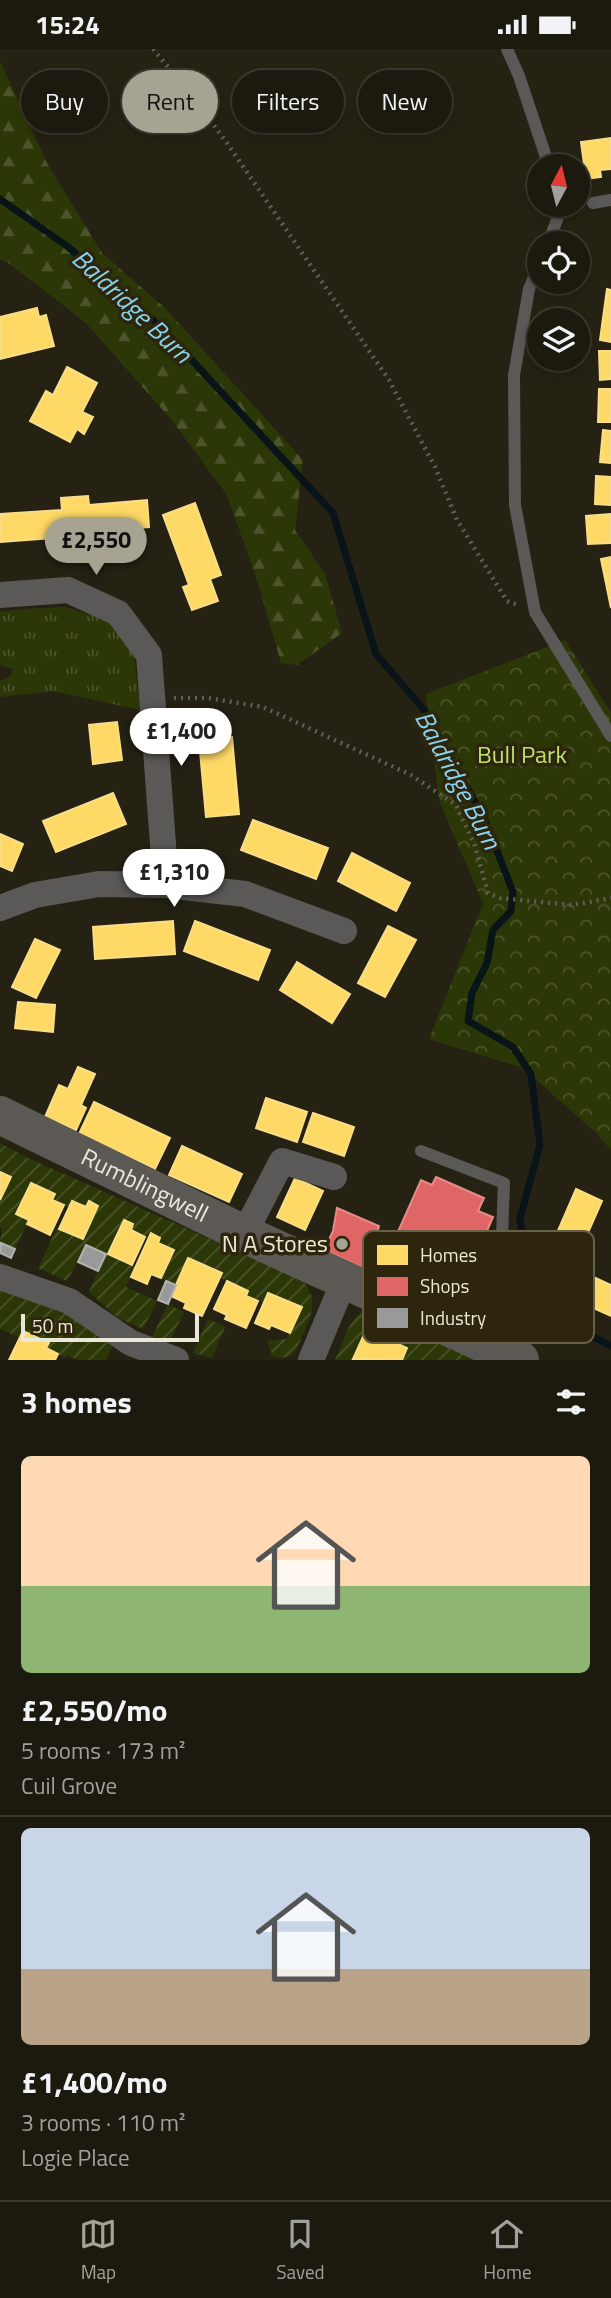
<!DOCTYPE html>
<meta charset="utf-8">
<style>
body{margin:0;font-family:"Titillium Web",sans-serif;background:#29271d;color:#f1f3f6;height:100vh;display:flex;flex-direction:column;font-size:26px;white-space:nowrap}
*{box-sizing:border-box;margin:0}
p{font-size:23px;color:#a0a19e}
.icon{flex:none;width:38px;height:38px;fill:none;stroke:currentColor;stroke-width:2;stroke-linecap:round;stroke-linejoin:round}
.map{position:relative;height:1311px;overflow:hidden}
.side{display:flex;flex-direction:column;background:#1c1a0f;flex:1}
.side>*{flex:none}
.banner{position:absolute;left:21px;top:21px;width:570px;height:63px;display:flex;gap:14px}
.needle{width:46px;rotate:7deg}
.buttons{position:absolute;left:527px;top:105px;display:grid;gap:14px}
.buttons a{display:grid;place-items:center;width:63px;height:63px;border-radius:50%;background:#1c1a0f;box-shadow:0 4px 10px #0003,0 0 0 2px #3a382f;font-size:35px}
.scale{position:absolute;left:21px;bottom:18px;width:178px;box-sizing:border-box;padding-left:7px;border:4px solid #ece8d8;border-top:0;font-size:19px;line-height:24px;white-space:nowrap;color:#ece8d8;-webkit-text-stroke:5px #2d260c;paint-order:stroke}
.price{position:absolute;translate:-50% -60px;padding:0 16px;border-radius:24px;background:#fff;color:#222;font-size:23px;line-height:46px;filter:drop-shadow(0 2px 4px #0008)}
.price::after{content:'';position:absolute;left:50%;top:42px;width:21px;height:16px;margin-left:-10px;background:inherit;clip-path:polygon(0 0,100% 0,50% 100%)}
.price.on{background:#a6a393;color:#111}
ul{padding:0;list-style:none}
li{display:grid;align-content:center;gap:14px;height:371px;padding:0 21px}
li+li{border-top:2px solid #3a382f}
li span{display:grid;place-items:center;height:217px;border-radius:10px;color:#555}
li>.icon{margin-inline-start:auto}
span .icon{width:126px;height:126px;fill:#fffc;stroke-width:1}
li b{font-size:30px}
h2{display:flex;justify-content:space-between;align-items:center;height:84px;padding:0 21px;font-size:30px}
.chip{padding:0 24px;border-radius:32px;background:#1c1a0f;box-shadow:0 4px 10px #0003,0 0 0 2px #3a382f;font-size:24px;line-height:63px}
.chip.on{background:#a6a393;color:#111}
.status{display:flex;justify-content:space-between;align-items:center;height:49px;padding:0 35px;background:#1c1a0f;direction:ltr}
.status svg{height:19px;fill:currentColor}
.tabs{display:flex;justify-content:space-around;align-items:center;height:98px;border-top:2px solid #3a382f;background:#1c1a0f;font-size:19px;color:#a0a19e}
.tabs a{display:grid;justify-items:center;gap:4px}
.tabs .on{color:#a6a393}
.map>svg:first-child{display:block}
.grass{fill:url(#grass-tufts)}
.forest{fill:url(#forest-firs)}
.park{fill:url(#park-crowns)}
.garden{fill:url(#garden-furrows)}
.homes{fill:#ffd966;stroke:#f9de88;stroke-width:2}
.shops{fill:#e06666;stroke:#e48d88;stroke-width:2}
.industry{fill:#999;stroke:#b2b1ac;stroke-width:2}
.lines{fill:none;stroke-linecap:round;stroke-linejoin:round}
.stream{stroke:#081418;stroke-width:7}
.path{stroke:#615f5c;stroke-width:4.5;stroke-dasharray:2 5;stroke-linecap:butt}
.lane{stroke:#5b5958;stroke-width:12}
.street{stroke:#5b5958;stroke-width:26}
.primary{stroke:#5c5955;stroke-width:38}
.poi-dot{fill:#a6a393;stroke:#2d260c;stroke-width:2.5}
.labels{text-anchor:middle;stroke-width:7;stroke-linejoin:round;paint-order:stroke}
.park-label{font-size:24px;fill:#bfe070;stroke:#2d260c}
.street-label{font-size:24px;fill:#ece8d8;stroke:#2d260c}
.poi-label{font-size:24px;fill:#ece8d8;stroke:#2d260c;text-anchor:end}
.water-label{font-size:26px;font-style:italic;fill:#87d3f2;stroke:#2d260c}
.key{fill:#2d260c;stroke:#666049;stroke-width:2}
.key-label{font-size:19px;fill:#ece8d8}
</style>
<div class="status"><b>15:24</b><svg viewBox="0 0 49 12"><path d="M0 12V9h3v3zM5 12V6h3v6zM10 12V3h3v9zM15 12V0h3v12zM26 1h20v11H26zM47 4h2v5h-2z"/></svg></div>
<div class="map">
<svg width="611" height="1311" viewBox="0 0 611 1311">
<defs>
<pattern id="grass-tufts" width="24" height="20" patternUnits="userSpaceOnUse" patternTransform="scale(1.75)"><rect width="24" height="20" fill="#2c3707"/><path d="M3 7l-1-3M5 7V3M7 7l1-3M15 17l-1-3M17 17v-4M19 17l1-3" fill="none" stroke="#4b542a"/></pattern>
<pattern id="forest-firs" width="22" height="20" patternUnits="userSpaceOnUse" patternTransform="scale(1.75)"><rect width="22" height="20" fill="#2c3707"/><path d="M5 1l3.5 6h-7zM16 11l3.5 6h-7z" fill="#4b542a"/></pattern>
<pattern id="park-crowns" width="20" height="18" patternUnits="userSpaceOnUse" patternTransform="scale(1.75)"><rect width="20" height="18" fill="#2c3707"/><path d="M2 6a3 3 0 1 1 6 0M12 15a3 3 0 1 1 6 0" fill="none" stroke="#4b542a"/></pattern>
<pattern id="garden-furrows" width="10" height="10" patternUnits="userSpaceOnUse" patternTransform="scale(1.75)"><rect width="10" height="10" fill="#2c3707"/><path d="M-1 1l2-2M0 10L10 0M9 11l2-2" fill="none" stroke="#4b542a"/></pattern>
</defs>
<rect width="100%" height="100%" fill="#252214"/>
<polygon class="grass" points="65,558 90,566 102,561 134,606 140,661 53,642 0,648 0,632 11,627 13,620 0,616 0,563 24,560"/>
<polygon class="forest" points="0,12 48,116 102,204 166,260 303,411 295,481 325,525 342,584 297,616 281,614 258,534 227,446 170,369 86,274 10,215 0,210"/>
<polygon class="park" points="565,591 611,664 611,1101 595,1083 523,1019 429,990 483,855 439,751 426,645"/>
<g class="garden">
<path d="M0,1094l26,14 276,123c18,19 9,35 0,57 -3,6 -5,15 -12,19 -5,2 -11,2 -17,1l-6,-16 20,-2 15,-32 -20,-9 -18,5 -18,-7 2,-5 -28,-13 1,-5 -32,-15 -13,27 -15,-7 13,-28 -16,-7 2,-5 -9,-4 -3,5 -17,-9 2,-6 -9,-4 -15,34 27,13 -10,20 31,14 -14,28 -25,-11 -29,-26 16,-37 -19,-9 -19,35 -29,-13 19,-40 25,11 16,-33 -9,-4 -3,5 -14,-6 -3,6 -17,-7 3,-6 -24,-11 -15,31 13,6 -14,29 -15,-7 2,-14 -2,-1v-27l11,-22 -11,-6z"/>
<polygon points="0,1235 78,1264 115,1292 106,1311 78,1311 67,1306 66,1309 46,1299 49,1295 23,1282 20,1289 0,1280"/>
<polygon points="168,1255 184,1263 169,1295 152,1288"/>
<path d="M369,1260l118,51h-152c8,-16 15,-48 34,-51z"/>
<polygon points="208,1270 225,1278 212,1309 193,1304"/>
</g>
<g class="homes">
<polygon points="611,89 611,120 600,121 601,128 586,130 581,93"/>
<polygon points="607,240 611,241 611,293 600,291"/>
<polygon points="37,259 39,268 46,266 54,297 0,310 0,268"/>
<polygon points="599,302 611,302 611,330 600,331"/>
<polygon points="67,318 97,334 82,363 93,368 84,385 77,380 70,393 30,372 46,342 53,346"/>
<polygon points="599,340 611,340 611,373 598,373"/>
<polygon points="603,381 611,382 611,414 600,413"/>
<polygon points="596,427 611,428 611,456 595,455"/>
<polygon points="88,447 89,456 147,451 149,478 123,480 124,497 82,500 81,487 0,493 0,465 62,461 61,449"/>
<polygon points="195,454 221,526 210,530 218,552 192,561 183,538 189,536 163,466"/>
<polygon points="611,465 611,494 588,495 586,467"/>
<polygon points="611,508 611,559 601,510"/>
<polygon points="117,673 122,711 93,715 89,676"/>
<polygon points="232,688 239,765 206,768 199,691"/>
<polygon points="113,744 126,775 56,803 43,772"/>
<polygon points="253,771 328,799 316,830 241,801"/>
<polygon points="0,785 23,795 12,822 0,817"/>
<polygon points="352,804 410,834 396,862 338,832"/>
<polygon points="173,872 175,905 95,910 93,878"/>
<polygon points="195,872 270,901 258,931 184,902"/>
<polygon points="388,877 416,891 385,948 358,934"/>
<polygon points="35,890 60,901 36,949 12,938"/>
<polygon points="297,913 350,945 332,974 280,941"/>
<polygon points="18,953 55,956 53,983 15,979"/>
<polygon points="78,1018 95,1025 81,1056 86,1059 76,1081 45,1068 59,1036 68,1040"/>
<polygon points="266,1049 307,1063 297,1093 256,1079"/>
<polygon points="94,1053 170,1089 155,1120 79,1085"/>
<polygon points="313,1064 354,1078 344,1107 303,1093"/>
<polygon points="182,1097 242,1125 229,1153 169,1126"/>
<polygon points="0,1123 11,1128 0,1151"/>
<polygon points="295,1129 323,1142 305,1181 277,1168"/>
<polygon points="31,1134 55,1145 52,1151 64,1156 50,1186 27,1175 29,1171 16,1165"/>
<polygon points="576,1140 602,1152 583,1195 557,1184"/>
<polygon points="72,1152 86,1158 89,1152 98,1157 83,1190 59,1180"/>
<polygon points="124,1171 133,1175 131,1181 145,1188 132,1216 108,1205"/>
<polygon points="151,1184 160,1189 158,1194 174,1201 161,1229 151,1225 147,1235 131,1228"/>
<polygon points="188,1209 222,1224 202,1267 184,1259 186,1254 171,1247"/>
<polygon points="574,1219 611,1236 611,1267 562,1245"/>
<polygon points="227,1232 248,1242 246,1247 258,1252 246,1279 225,1270 227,1266 214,1260"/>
<polygon points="268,1244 302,1258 290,1284 271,1276 269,1280 255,1274"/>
<polygon points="366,1281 407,1299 402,1311 353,1310"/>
<polygon points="23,1282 49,1294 46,1299 58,1305 55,1311 9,1311"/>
</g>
<g class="shops">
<polygon points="436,1128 484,1149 478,1162 493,1168 486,1184 490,1186 476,1217 424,1194 414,1217 388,1205 421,1131 432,1136"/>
<polygon points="337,1159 379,1177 367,1221 324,1201 333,1182"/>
</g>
<g class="industry">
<polygon points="1,1194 15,1200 11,1209 0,1204"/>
<polygon points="86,1196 106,1205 98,1222 78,1213"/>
<polygon points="166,1232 176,1236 168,1255 158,1251"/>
</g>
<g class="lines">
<polyline class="stream" points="0,150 67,197 163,280 333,464 376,605 425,662 484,769 513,843 511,862 493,881 487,914 472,944 468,972 513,998 531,1025 540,1096 520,1169 533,1257 611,1297"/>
<g class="path">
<polyline points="153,0 186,39 227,94 389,331 435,418 457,471 507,552 518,556"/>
<polyline points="174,649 208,649 263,658 411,726 456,756 475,797 488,844 500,849 572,856 611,849"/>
</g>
<g class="lane">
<polyline points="507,0 519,27 549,117"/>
<polyline points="593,154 611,151"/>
<polyline points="548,194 557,171 555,156"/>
<polyline points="539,216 529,240 514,326 515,456 535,563 611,687"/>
<polyline points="421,1102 504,1134 502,1187 465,1283"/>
</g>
<g class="street">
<polyline points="0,546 68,541 118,564 149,606 166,836"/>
<polyline points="0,859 35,846 99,835 166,836 245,845 344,882"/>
<polyline points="244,1185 282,1112 334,1128"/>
<polyline points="0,1228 69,1252 131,1294 176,1311"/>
<polyline points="311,1311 344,1232"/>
</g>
<path class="primary" id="s1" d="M0,1066l244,119 276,126"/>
</g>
<circle class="poi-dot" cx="342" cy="1195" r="7"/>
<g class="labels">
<g class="park-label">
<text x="522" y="714">Bull Park</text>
</g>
<g class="street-label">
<text dy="8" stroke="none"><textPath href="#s1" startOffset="161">Rumblingwell</textPath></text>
</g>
<g class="poi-label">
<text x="328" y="1203">N A Stores</text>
</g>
<g class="water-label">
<text transform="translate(132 257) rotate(43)" y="9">Baldridge Burn</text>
<text transform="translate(458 731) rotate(62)" y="9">Baldridge Burn</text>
</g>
</g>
<rect x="363" y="1182" width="231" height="112" rx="10" class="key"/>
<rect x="377" y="1196" width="31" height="20" fill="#ffd966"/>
<rect x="377" y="1228" width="31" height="19" fill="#e06666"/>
<rect x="377" y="1259" width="31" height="20" fill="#999"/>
<g class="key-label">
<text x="420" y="1213">Homes</text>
<text x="420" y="1244">Shops</text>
<text x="420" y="1276">Industry</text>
</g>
</svg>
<div class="buttons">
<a><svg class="needle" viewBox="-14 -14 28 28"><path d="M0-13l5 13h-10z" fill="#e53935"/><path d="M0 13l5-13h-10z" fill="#a0a19e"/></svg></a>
<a><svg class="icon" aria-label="locate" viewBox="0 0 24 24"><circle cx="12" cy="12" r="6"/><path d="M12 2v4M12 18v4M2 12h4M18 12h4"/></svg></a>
<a><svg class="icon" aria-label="layers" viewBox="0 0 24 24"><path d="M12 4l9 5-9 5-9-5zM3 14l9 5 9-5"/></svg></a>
</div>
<div class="scale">50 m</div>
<b class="price on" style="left:96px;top:528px">£2,550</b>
<b class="price" style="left:181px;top:719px">£1,400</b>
<b class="price" style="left:174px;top:860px">£1,310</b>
<div class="banner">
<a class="chip">Buy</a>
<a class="chip on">Rent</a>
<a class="chip">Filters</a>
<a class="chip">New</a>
</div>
</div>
<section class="side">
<h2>3 homes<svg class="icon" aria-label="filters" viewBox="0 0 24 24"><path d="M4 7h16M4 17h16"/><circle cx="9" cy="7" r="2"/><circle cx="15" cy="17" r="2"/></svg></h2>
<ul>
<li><span style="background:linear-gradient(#ffd9b3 60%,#8fb573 0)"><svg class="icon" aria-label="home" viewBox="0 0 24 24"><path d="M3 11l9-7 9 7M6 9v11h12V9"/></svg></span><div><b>£2,550/mo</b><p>5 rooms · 173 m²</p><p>Cuil Grove</p></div></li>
<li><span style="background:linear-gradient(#c9d6e8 65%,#b9a48a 0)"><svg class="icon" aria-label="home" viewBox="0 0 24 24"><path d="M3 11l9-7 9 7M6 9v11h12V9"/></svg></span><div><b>£1,400/mo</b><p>3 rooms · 110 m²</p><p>Logie Place</p></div></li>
</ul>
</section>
<nav class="tabs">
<a class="on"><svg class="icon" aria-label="map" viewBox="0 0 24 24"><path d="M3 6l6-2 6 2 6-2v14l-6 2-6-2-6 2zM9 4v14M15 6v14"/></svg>Map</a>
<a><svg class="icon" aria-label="saved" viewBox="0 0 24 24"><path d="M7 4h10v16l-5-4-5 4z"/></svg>Saved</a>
<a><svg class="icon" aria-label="home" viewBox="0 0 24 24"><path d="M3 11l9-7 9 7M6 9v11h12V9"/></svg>Home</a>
</nav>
